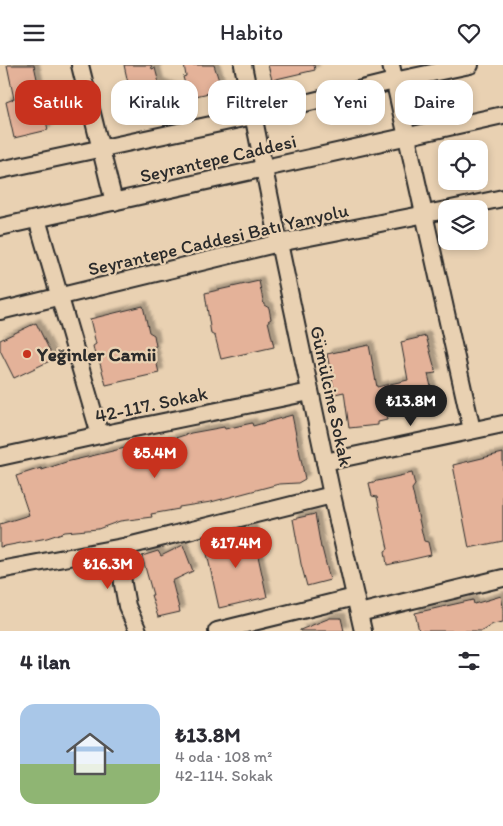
<!DOCTYPE html>
<html lang="tr">
<meta charset="utf-8">
<style>
body{margin:0;font-family:Itim,sans-serif;background:#f7f7f7;color:#2b2b33;height:100vh;display:flex;flex-direction:column;font-size:19px;white-space:nowrap}
*{box-sizing:border-box;margin:0}
p{font-size:16px;color:#7c7c81}
.icon{flex:none;width:28px;height:28px;fill:none;stroke:currentColor;stroke-width:2;stroke-linecap:round;stroke-linejoin:round}
.map{position:relative;height:566px;overflow:hidden}
.panel{display:flex;flex-direction:column;background:#fff;flex:1}
.panel>*{flex:none}
.top-card{position:absolute;left:15px;top:15px;width:474px;height:45px;display:flex;gap:10px}
.fabs{position:absolute;left:438px;top:75px;display:grid;gap:10px}
.fabs a{display:grid;place-items:center;width:50px;height:50px;border-radius:10px;background:#fff;box-shadow:0 2px 8px #0003;font-size:25px}
.price{position:absolute;translate:-50% -42px;padding:0 11px;border-radius:18px;background:#c8321e;color:#fff;font-size:16px;line-height:32px;filter:drop-shadow(0 1px 2px #0008)}
.price::after{content:'';position:absolute;left:50%;top:30px;width:15px;height:11px;margin-left:-8px;background:inherit;clip-path:polygon(0 0,100% 0,50% 100%)}
.price.selected{background:#222;color:#fff}
ul{padding:0;list-style:none}
li{display:flex;align-items:center;gap:15px;height:125px;padding:0 20px}
li span{display:grid;place-items:center;flex:none;width:140px;height:100px;border-radius:15px;color:#555}
li>.icon{margin-inline-start:auto}
span .icon{width:60px;height:60px;fill:#fffc;stroke-width:1}
li b{font-size:21px}
h2{display:flex;justify-content:space-between;align-items:center;height:60px;padding:0 20px;font-size:21px}
.tag{padding:0 18px;border-radius:15px;background:#fff;box-shadow:0 2px 8px #0003;font-size:18px;line-height:45px}
.tag.selected{background:#c8321e;color:#fff}
header{display:flex;justify-content:space-between;align-items:center;height:65px;padding:0 20px;background:#fff;font-size:22px;font-weight:600}
.map>svg:first-child{display:block}
.building{fill:#e4b299;stroke:#2b2b2b;filter:url(#shadow)}
.lines{fill:none;stroke-linecap:round;stroke-linejoin:round}
.minor-casing{stroke:#2b2b2b;stroke-width:20}
.minor{stroke:#e9d1b2;stroke-width:16}
.poi-dot{fill:#c8321e;stroke:#e9d1b2;stroke-width:2}
.labels{text-anchor:middle;stroke-width:4.5;stroke-linejoin:round;paint-order:stroke}
.street-label{font-size:19px;fill:#2b2b2b;stroke:#e9d1b2}
.poi-label{font-size:19px;font-weight:bold;fill:#2b2b2b;stroke:#e9d1b2;text-anchor:start}
</style>
<header><svg class="icon" aria-label="menu" viewBox="0 0 24 24"><path d="M4 6h16M4 12h16M4 18h16"/></svg>Habito<svg class="icon" aria-label="heart" viewBox="0 0 24 24"><path d="M12 20l-8-8c-3-5 5-10 8-4 3-6 11-1 8 4z"/></svg></header>
<div class="map">
<svg width="503" height="566" viewBox="0 0 503 566">
<defs>
<filter id="shadow"><feDropShadow dx="4.5" dy="-4.5" stdDeviation="1" flood-color="#0004"/></filter>
</defs>
<rect width="100%" height="100%" fill="#e9d1b2"/>
<filter id="ink" filterUnits="userSpaceOnUse"><feTurbulence type="fractalNoise" baseFrequency=".02" numOctaves="2"/><feDisplacementMap in="SourceGraphic" scale="10" xChannelSelector="R" yChannelSelector="G"/><feConvolveMatrix kernelMatrix="1 2 1 2 8 2 1 2 1" color-interpolation-filters="sRGB"/></filter>
<g filter="url(#ink)">
<g class="building">
<polygon points="7,0 34,0 48,65 14,73 6,37 14,34"/>
<polygon points="124,0 151,0 152,4 155,3 159,18 188,29 183,12 186,11 184,0 214,0 222,25 134,45"/>
<polygon points="268,0 314,0 315,5 272,15"/>
<polygon points="259,216 264,240 269,243 271,254 268,256 274,282 221,294 215,271 211,269 205,228"/>
<polygon points="143,241 149,267 154,270 156,281 153,282 159,308 106,320 99,295 96,295 93,281 96,279 90,254"/>
<polygon points="36,258 54,294 14,313 0,285 0,275"/>
<polygon points="426,271 436,308 428,309 435,339 417,343 414,331 385,345 387,355 378,357 378,360 349,363 344,327 335,329 327,289 369,280 377,322 408,315 401,277"/>
<polygon points="292,350 305,414 298,418 279,419 211,437 179,442 179,444 151,449 152,452 120,456 98,464 65,467 47,473 0,482 0,459 29,450 16,411 41,403 42,405 66,397 142,379 166,376 191,368 224,362 225,364 252,358 253,361"/>
<polygon points="503,388 503,476 469,483 453,400"/>
<polygon points="412,408 415,420 412,424 424,476 428,477 431,490 387,500 385,486 388,484 377,432 372,431 369,418"/>
<polygon points="315,449 321,483 322,483 330,515 307,521 301,499 293,454"/>
<polygon points="252,464 259,490 258,491 267,532 219,543 204,475 222,474"/>
<polygon points="183,480 193,506 172,516 180,547 158,552 151,530 153,530 142,491 158,486 161,491"/>
<polygon points="501,531 503,541 503,557 493,559 482,566 419,566 415,548 473,535 474,539"/>
<polygon points="330,553 341,553 344,566 300,566 300,565"/>
</g>
<g class="lines">
<g class="minor-casing">
<g id="minor">
<polyline points="80,0 114,137"/>
<polyline points="243,0 279,178 332,430 363,566"/>
<polyline points="391,0 472,365"/>
<polyline points="0,105 253,51 394,16 470,0"/>
<polyline points="451,144 503,133"/>
<polyline points="37,154 100,370"/>
<polyline points="0,162 503,50"/>
<polyline points="0,246 279,178 446,145"/>
<polyline points="0,392 100,370 310,327"/>
<polyline points="325,397 503,359"/>
<polyline points="128,481 121,496 123,519 127,541 138,566"/>
<polyline points="0,505 128,481 332,430"/>
<polyline points="359,548 503,513"/>
<polyline points="217,566 355,532"/>
</g>
</g>
<use href="#minor" class="minor"/>
</g>
</g>
<circle class="poi-dot" cx="27" cy="289" r="5"/>
<g class="labels">
<g class="street-label">
<text transform="translate(218 93) rotate(-13)" y="7">Seyrantepe Caddesi</text>
<text transform="translate(218 174) rotate(-13)" y="7">Seyrantepe Caddesi Batı Yanyolu</text>
<text transform="translate(332 331) rotate(78)" y="7">Gümülcine Sokak</text>
<text transform="translate(151 339) rotate(-12)" y="7">42-117. Sokak</text>
</g>
<g class="poi-label">
<text x="37" y="296">Yeğinler Camii</text>
</g>
</g>
</svg>
<div class="fabs">
<a><svg class="icon" aria-label="locate" viewBox="0 0 24 24"><circle cx="12" cy="12" r="6"/><path d="M12 2v4M12 18v4M2 12h4M18 12h4"/></svg></a>
<a><svg class="icon" aria-label="layers" viewBox="0 0 24 24"><path d="M12 4l9 5-9 5-9-5zM3 14l9 5 9-5"/></svg></a>
</div>
<b class="price selected" style="left:411px;top:362px">₺13.8M</b>
<b class="price" style="left:155px;top:414px">₺5.4M</b>
<b class="price" style="left:236px;top:504px">₺17.4M</b>
<b class="price" style="left:108px;top:525px">₺16.3M</b>
<div class="top-card">
<a class="tag selected">Satılık</a>
<a class="tag">Kiralık</a>
<a class="tag">Filtreler</a>
<a class="tag">Yeni</a>
<a class="tag">Daire</a>
</div>
</div>
<section class="panel">
<h2>4 ilan<svg class="icon" aria-label="filters" viewBox="0 0 24 24"><path d="M4 7h16M4 17h16"/><circle cx="9" cy="7" r="2"/><circle cx="15" cy="17" r="2"/></svg></h2>
<ul>
<li><span style="background:linear-gradient(#a9c7e8 60%,#8fb573 0)"><svg class="icon" aria-label="home" viewBox="0 0 24 24"><path d="M3 11l9-7 9 7M6 9v11h12V9"/></svg></span><div><b>₺13.8M</b><p>4 oda · 108 m²</p><p>42-114. Sokak</p></div></li>
</ul>
</section>
